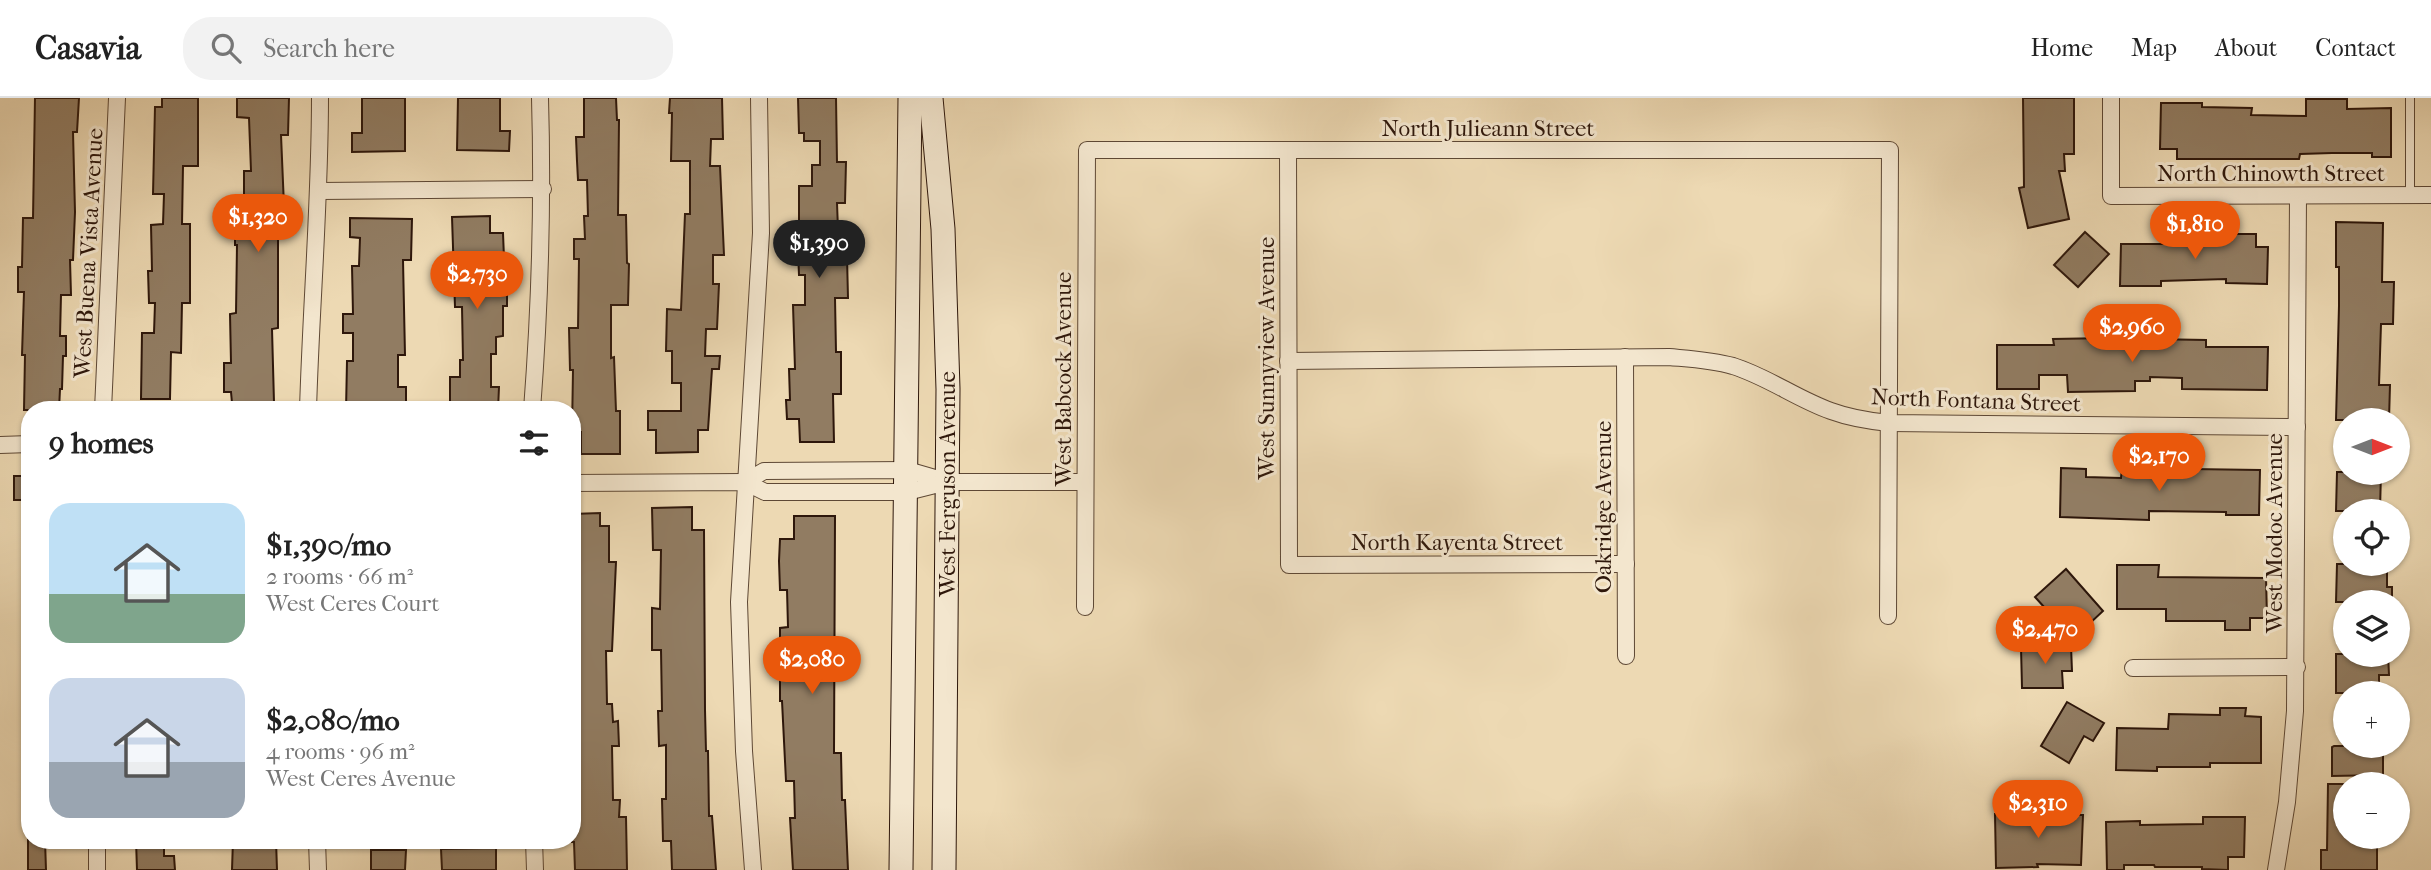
<!DOCTYPE html>
<meta charset="utf-8">
<style>
body{margin:0;font-family:"IM FELL French Canon",serif;background:#f2f2f2;color:#222;height:100vh;display:flex;flex-direction:column;font-size:26px;white-space:nowrap}
*{box-sizing:border-box;margin:0}
p{font-size:23px;color:#767676}
.icon{flex:none;width:38px;height:38px;fill:none;stroke:currentColor;stroke-width:2;stroke-linecap:round;stroke-linejoin:round}
.map{position:relative;flex:1;overflow:hidden}
.details{position:absolute;left:21px;top:303px;width:560px;height:448px;display:flex;flex-direction:column;background:#fff;border-radius:28px;box-shadow:0 2px 5px #0004}
.details>*{flex:none}
.needle{width:46px;rotate:90deg}
.fabs{position:absolute;left:2333px;top:310px;display:grid;gap:14px}
.fabs a{display:grid;place-items:center;width:77px;height:77px;border-radius:50%;background:#fff;box-shadow:0 2px 5px #0004;font-size:35px}
.price{position:absolute;translate:-50% -60px;padding:0 16px;border-radius:24px;background:#ea580c;color:#fff;font-size:23px;line-height:46px;filter:drop-shadow(0 2px 4px #0008)}
.price::after{content:'';position:absolute;left:50%;top:42px;width:21px;height:16px;margin-left:-10px;background:inherit;clip-path:polygon(0 0,100% 0,50% 100%)}
.price.current{background:#222;color:#fff}
ul{padding:0;list-style:none}
li{display:flex;align-items:center;gap:21px;height:175px;padding:0 28px}
li span{display:grid;place-items:center;flex:none;width:196px;height:140px;border-radius:21px;color:#555}
li>.icon{margin-inline-start:auto}
span .icon{width:84px;height:84px;fill:#fffc;stroke-width:1}
li b{font-size:30px}
h2{display:flex;justify-content:space-between;align-items:center;height:84px;padding:0 28px;font-size:30px}
header{display:flex;align-items:center;gap:42px;box-sizing:border-box;height:98px;padding:0 35px;background:#fff;border-bottom:2px solid #e0e0e0}
header strong{font-size:33px}
nav{display:flex;gap:38px;margin-inline-start:auto;font-size:24px}
.search{width:490px;height:63px;background:#f2f2f2;display:flex;align-items:center;gap:18px;box-sizing:border-box;padding:0 24px;border-radius:28px;color:#767676;font-size:26px}
.map>svg:first-child{display:block}
.building{fill:#917c62;stroke:#2e170b;stroke-width:2}
.lines{fill:none;stroke-linecap:round;stroke-linejoin:round}
.lane-casing{stroke:#5e4835;stroke-width:10}
.street-casing{stroke:#5e4835;stroke-width:18}
.secondary-casing{stroke:#2e170b;stroke-width:25}
.lane{stroke:#f3e6ce;stroke-width:8}
.street{stroke:#f3e6ce;stroke-width:16}
.secondary{stroke:#f3e6ce;stroke-width:23}
.labels{text-anchor:middle;stroke-width:6;stroke-linejoin:round;paint-order:stroke}
.street-label{font-size:23px;fill:#2e170b;stroke:#f3e6ce}
</style>
<header>
<strong>Casavia</strong>
<div class="search"><svg class="icon" aria-label="search" viewBox="0 0 24 24"><circle cx="10" cy="10" r="6"/><path d="M15 15l6 6"/></svg>Search here</div>
<nav><a>Home</a><a>Map</a><a>About</a><a>Contact</a></nav>
</header>
<div class="map">
<svg width="2431" height="772" viewBox="0 0 2431 772">
<rect width="100%" height="100%" fill="#edd9b3"/>
<filter id="stains"><feTurbulence type="fractalNoise" baseFrequency=".00286" numOctaves="4"/><feColorMatrix values="0 0 0 0 .2 0 0 0 0 .09 0 0 0 0 .02 0 0 0 .5 -.17"/></filter>
<radialGradient id="worn" r=".72"><stop offset=".6" stop-color="#630" stop-opacity="0"/><stop offset="1" stop-color="#630" stop-opacity=".3"/></radialGradient>
<g class="building">
<polygon points="35,0 79,0 77,34 73,34 75,114 73,162 70,162 71,197 61,197 60,238 66,238 66,258 63,258 62,291 60,291 59,312 24,312 25,257 22,257 24,194 18,194 18,169 22,169 23,120 33,120"/>
<polygon points="162,0 198,0 198,68 183,68 182,126 190,126 190,205 182,205 181,255 171,254 170,301 141,301 142,235 154,235 155,205 149,205 148,173 152,173 151,127 163,126 164,96 153,96 155,9 162,9"/>
<polygon points="237,0 289,0 288,37 281,37 285,132 278,132 278,230 272,231 274,304 232,305 231,294 224,294 224,265 231,265 230,216 236,215 237,147 235,147 235,120 244,120 244,73 251,73 249,20 237,19"/>
<polygon points="362,0 405,0 405,53 352,54 352,35 362,35"/>
<polygon points="458,0 500,0 500,33 510,33 509,53 457,52"/>
<polygon points="584,0 616,0 617,22 619,22 618,117 626,117 627,165 629,166 628,207 611,207 611,260 614,259 616,313 620,313 620,356 581,356 581,334 572,334 573,272 570,272 569,230 578,230 579,161 574,161 574,141 585,141 584,118 588,118 587,82 578,82 577,63 576,39 584,39"/>
<polygon points="670,0 722,0 723,41 711,41 710,68 720,68 724,157 713,157 713,186 719,186 717,231 706,231 705,258 720,258 719,271 712,271 708,332 698,332 698,354 656,355 656,332 648,332 648,313 681,313 681,285 672,285 672,253 666,253 667,211 681,212 685,116 690,116 690,63 671,63 672,15 669,15"/>
<polygon points="798,0 836,0 837,64 846,64 845,105 837,105 839,159 847,159 848,200 835,200 836,254 841,254 841,296 833,296 834,344 800,344 799,321 787,321 786,302 790,302 789,271 795,271 793,207 805,207 805,177 799,177 798,152 796,152 795,128 799,128 799,88 812,88 812,67 820,67 820,43 804,43 804,35 799,35"/>
<polygon points="2023,0 2074,0 2074,56 2064,56 2065,73 2059,73 2069,121 2028,130 2019,90 2024,89"/>
<polygon points="2306,1 2347,1 2347,11 2391,10 2391,59 2372,59 2372,55 2332,55 2300,56 2299,61 2177,61 2177,51 2160,51 2161,5 2202,5 2202,9 2252,10 2251,17 2306,18"/>
<polygon points="490,118 490,135 503,135 504,160 496,160 497,189 507,189 507,208 503,208 503,238 496,239 496,256 491,256 491,289 499,289 498,312 450,312 450,279 460,279 460,262 463,262 462,209 455,209 452,119"/>
<polygon points="350,120 412,121 411,162 403,162 405,257 398,257 398,289 406,289 406,304 385,304 385,312 346,312 347,263 353,263 353,235 343,235 343,216 353,216 352,168 359,168 360,140 350,139"/>
<polygon points="2336,124 2383,125 2382,184 2394,184 2393,226 2381,226 2379,287 2390,287 2389,322 2336,322 2339,208 2339,169 2336,169"/>
<polygon points="2085,134 2109,156 2078,189 2054,167"/>
<polygon points="2227,136 2256,136 2256,149 2268,149 2267,186 2226,185 2226,181 2161,183 2161,188 2120,188 2121,146 2172,146 2172,140 2227,140"/>
<polygon points="2109,235 2150,236 2150,241 2206,242 2206,249 2268,249 2267,292 2182,291 2182,280 2150,279 2150,283 2135,283 2135,293 2068,294 2067,277 2039,277 2039,291 1997,291 1997,247 2054,247 2053,241 2109,240"/>
<polygon points="2061,370 2086,371 2086,379 2121,380 2122,370 2260,372 2259,417 2226,417 2226,414 2149,413 2149,422 2060,419"/>
<polygon points="2337,374 2381,374 2380,413 2336,413"/>
<rect x="14" y="378" width="16" height="24"/>
<polygon points="692,409 692,432 704,432 705,612 706,653 708,653 709,718 712,718 716,772 672,772 671,743 663,743 662,701 666,701 666,647 659,648 658,613 662,613 661,552 652,552 652,510 660,511 661,452 653,452 652,410"/>
<polygon points="600,415 600,428 609,428 609,464 616,464 612,553 606,553 607,606 612,606 613,624 618,623 619,648 612,648 613,702 620,702 619,719 626,719 627,772 575,772 574,744 572,744 572,416"/>
<polygon points="794,418 835,418 834,655 841,655 842,702 845,702 848,772 793,772 790,720 795,720 794,683 786,683 782,603 780,603 780,530 788,529 787,492 780,492 779,463 780,441 794,441"/>
<polygon points="2337,466 2387,466 2387,489 2392,489 2392,504 2336,504"/>
<polygon points="2117,467 2159,467 2158,479 2266,480 2267,520 2250,520 2250,532 2225,532 2225,523 2166,523 2166,511 2117,511"/>
<polygon points="2066,471 2103,513 2073,541 2035,499"/>
<polygon points="2071,548 2072,573 2062,573 2063,590 2022,590 2021,549"/>
<polygon points="2336,556 2388,556 2389,577 2379,577 2379,595 2336,595"/>
<polygon points="2067,604 2104,625 2093,643 2084,638 2069,665 2041,648"/>
<polygon points="2220,610 2246,610 2245,618 2261,619 2261,665 2210,665 2210,669 2157,669 2157,673 2116,672 2117,630 2168,631 2169,616 2220,617"/>
<polygon points="2334,648 2383,648 2383,677 2332,678 2332,649"/>
<polygon points="2328,686 2345,686 2345,738 2377,738 2377,772 2321,772 2321,752 2327,752"/>
<polygon points="1995,716 2083,717 2081,767 2037,766 2038,769 1996,770"/>
<polygon points="2203,719 2245,719 2244,759 2228,759 2228,772 2202,771 2202,769 2155,769 2154,767 2124,767 2124,772 2107,772 2106,724 2140,723 2140,727 2203,726"/>
<polygon points="28,742 45,742 46,772 28,772"/>
<polygon points="136,742 164,742 164,758 174,758 175,772 137,772"/>
<polygon points="233,742 276,742 277,772 232,772"/>
<polygon points="496,750 496,772 442,772 441,751"/>
<polygon points="371,752 406,752 405,772 371,772"/>
</g>
<g class="lines">
<g class="lane-casing">
<polyline id="lane" points="2410,97 2410,0"/>
</g>
<g class="street-casing">
<g id="street">
<polyline points="2111,0 2111,98 2431,97"/>
<polyline points="1288,52 1289,467 1626,466"/>
<polyline points="320,93 543,91"/>
<polyline points="1625,259 1626,558"/>
<path d="M1288,263l381,-4c22,2 43,3 64,9 35,11 64,33 98,45 19,7 38,10 58,12l408,4"/>
<polyline points="103,312 117,0"/>
<path d="M308,312c3,-104 12,-208 12,-312"/>
<path d="M532,312c8,-105 11,-208 8,-312"/>
<polyline points="0,347 30,346"/>
<polyline points="745,384 764,373 907,372 945,383"/>
<polyline points="572,385 745,384 765,394 907,394 947,384 1085,384"/>
<polyline points="1085,509 1087,52 1890,52 1888,518"/>
<polyline points="2133,570 2297,569"/>
<polyline points="97,742 97,772"/>
<polyline points="317,742 318,772"/>
<polyline points="534,742 535,772"/>
<polyline points="753,772 744,653 739,504 761,135 759,0"/>
<polyline points="2276,772 2287,704 2295,613 2298,98"/>
</g>
</g>
<g class="secondary-casing">
<g id="secondary">
<polyline points="931,0 943,131 948,291 944,772"/>
<polyline points="901,772 910,0"/>
</g>
</g>
<use href="#lane" class="lane"/>
<use href="#street" class="street"/>
<use href="#secondary" class="secondary"/>
</g>
<g class="labels">
<g class="street-label">
<text x="1488" y="38">North Julieann Street</text>
<text x="2271" y="83">North Chinowth Street</text>
<text transform="translate(88 155) rotate(-87)" y="8">West Buena Vista Avenue</text>
<text transform="translate(1266 260) rotate(-90)" y="8">West Sunnyview Avenue</text>
<text transform="translate(1063 281) rotate(-90)" y="8">West Babcock Avenue</text>
<text transform="translate(1976 302) rotate(2)" y="8">North Fontana Street</text>
<text transform="translate(947 386) rotate(-90)" y="8">West Ferguson Avenue</text>
<text transform="translate(1603 409) rotate(-90)" y="8">Oakridge Avenue</text>
<text transform="translate(2274 435) rotate(-90)" y="8">West Modoc Avenue</text>
<text x="1457" y="452">North Kayenta Street</text>
</g>
</g>
<rect width="100%" height="100%" filter="url(#stains)"/>
<rect width="100%" height="100%" fill="url(#worn)"/>
</svg>
<div class="fabs">
<a><svg class="needle" viewBox="-14 -14 28 28"><path d="M0-13l5 13h-10z" fill="#e53935"/><path d="M0 13l5-13h-10z" fill="#767676"/></svg></a>
<a><svg class="icon" aria-label="locate" viewBox="0 0 24 24"><circle cx="12" cy="12" r="6"/><path d="M12 2v4M12 18v4M2 12h4M18 12h4"/></svg></a>
<a><svg class="icon" aria-label="layers" viewBox="0 0 24 24"><path d="M12 4l9 5-9 5-9-5zM3 14l9 5 9-5"/></svg></a>
<a>+</a>
<a>−</a>
</div>
<b class="price" style="left:258px;top:156px">$1,320</b>
<b class="price" style="left:2195px;top:163px">$1,810</b>
<b class="price current" style="left:819px;top:182px">$1,390</b>
<b class="price" style="left:477px;top:213px">$2,730</b>
<b class="price" style="left:2132px;top:266px">$2,960</b>
<b class="price" style="left:2159px;top:395px">$2,170</b>
<b class="price" style="left:2045px;top:568px">$2,470</b>
<b class="price" style="left:812px;top:598px">$2,080</b>
<b class="price" style="left:2038px;top:742px">$2,310</b>
<section class="details">
<h2>9 homes<svg class="icon" aria-label="filters" viewBox="0 0 24 24"><path d="M4 7h16M4 17h16"/><circle cx="9" cy="7" r="2"/><circle cx="15" cy="17" r="2"/></svg></h2>
<ul>
<li><span style="background:linear-gradient(#bfe0f5 65%,#7fa58c 0)"><svg class="icon" aria-label="home" viewBox="0 0 24 24"><path d="M3 11l9-7 9 7M6 9v11h12V9"/></svg></span><div><b>$1,390/mo</b><p>2 rooms · 66 m²</p><p>West Ceres Court</p></div></li>
<li><span style="background:linear-gradient(#c9d6e8 60%,#9aa5b1 0)"><svg class="icon" aria-label="home" viewBox="0 0 24 24"><path d="M3 11l9-7 9 7M6 9v11h12V9"/></svg></span><div><b>$2,080/mo</b><p>4 rooms · 96 m²</p><p>West Ceres Avenue</p></div></li>
</ul>
</section>
</div>
